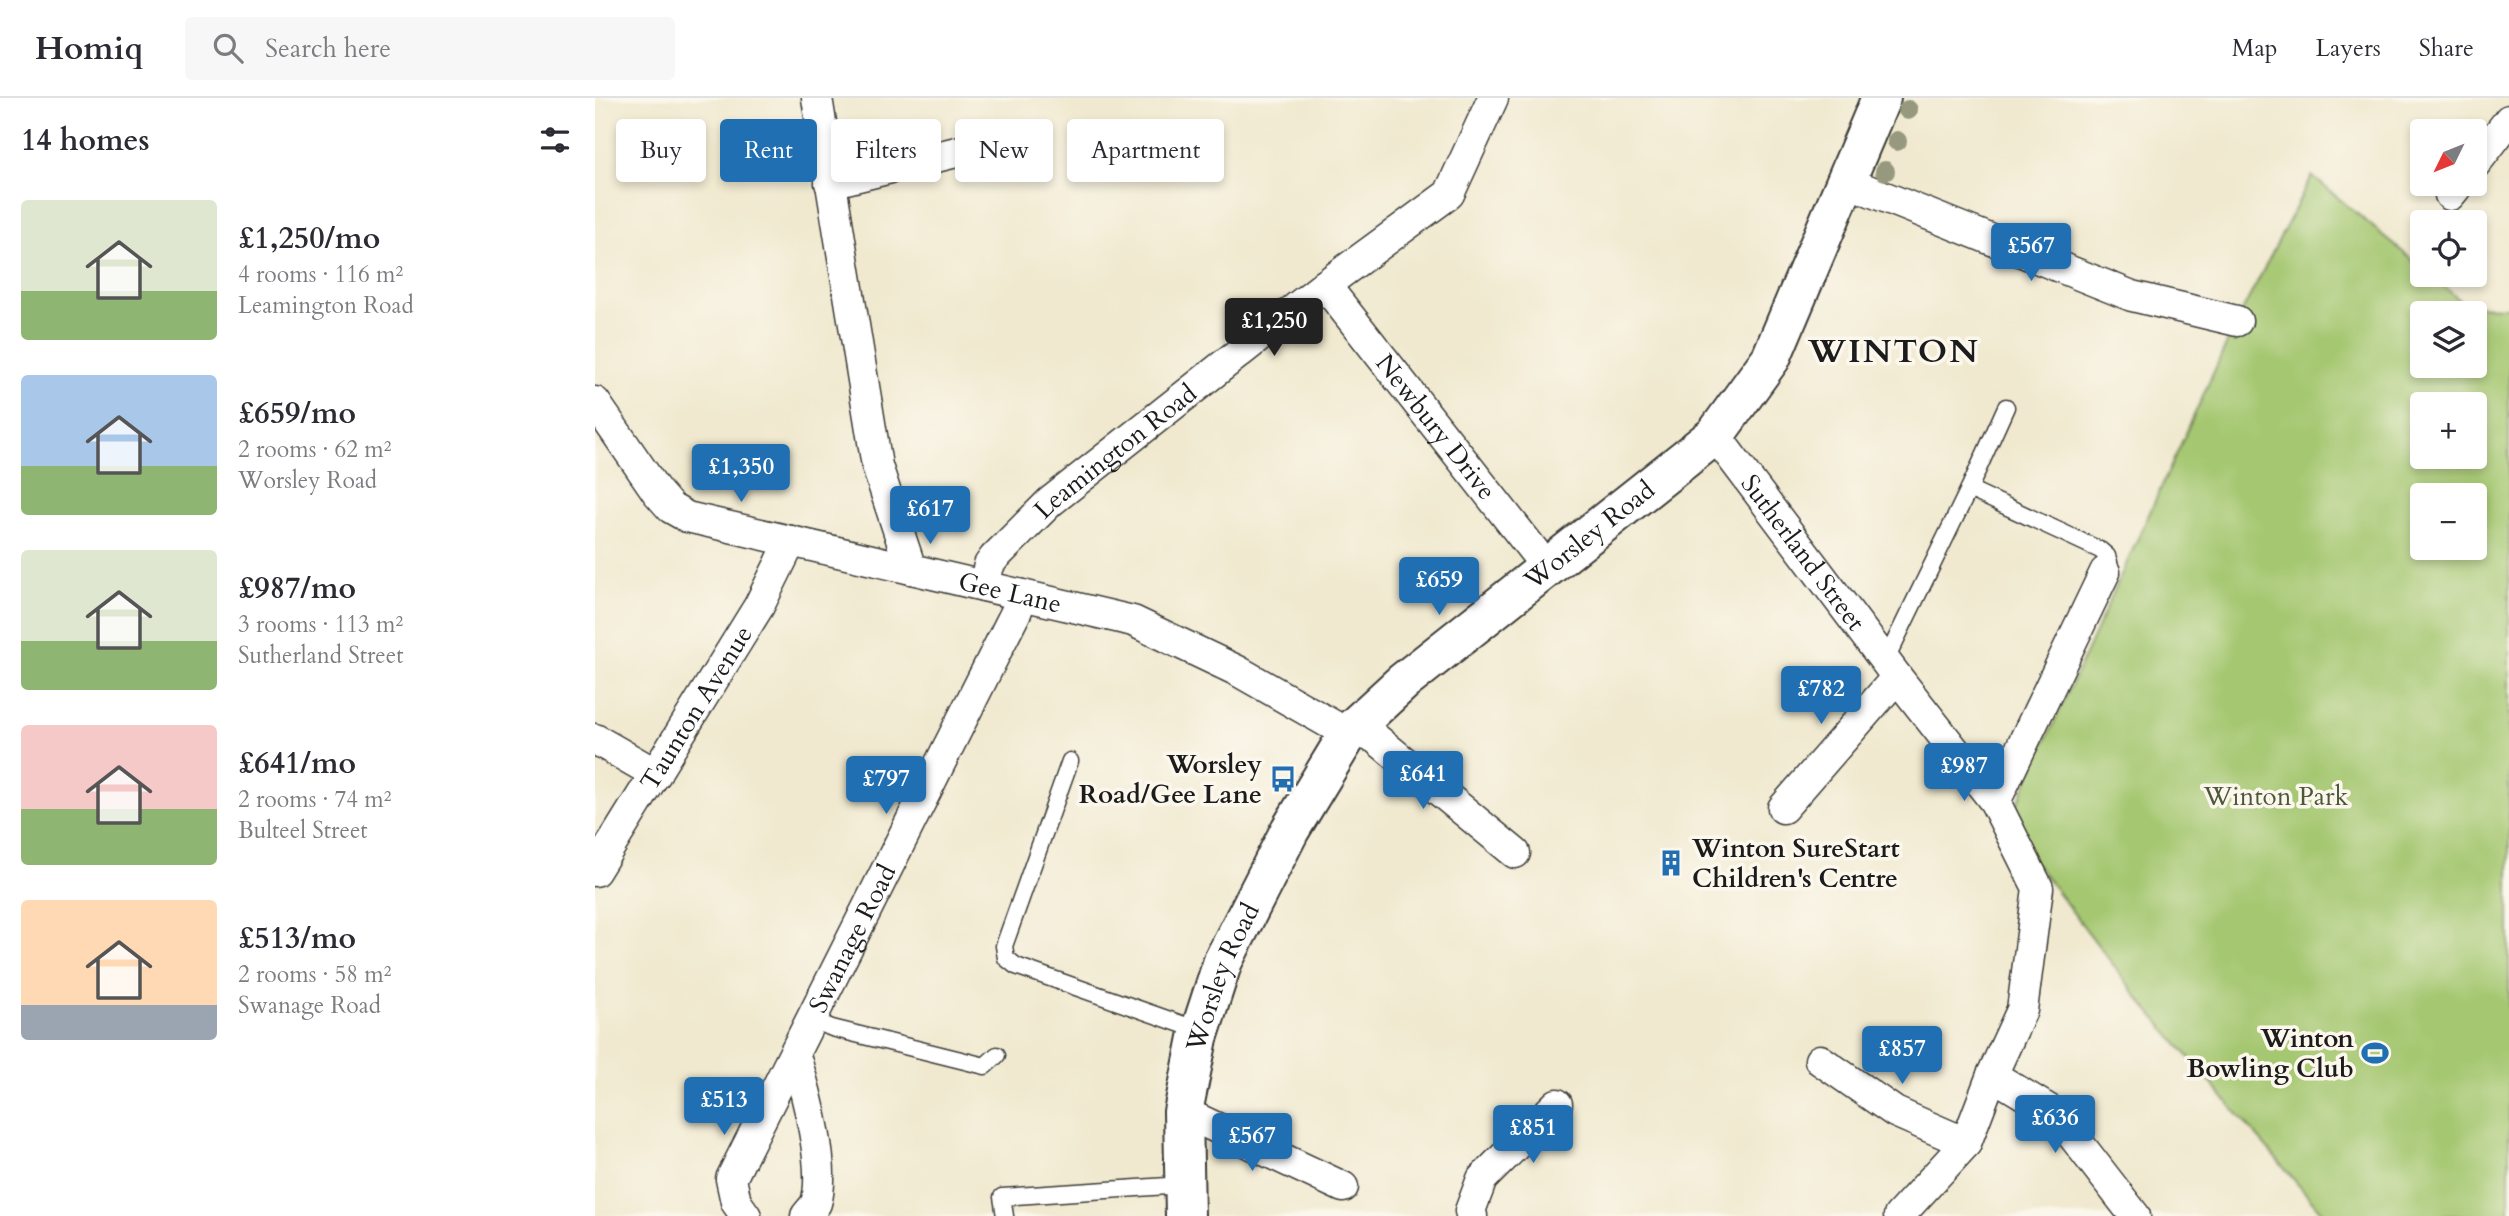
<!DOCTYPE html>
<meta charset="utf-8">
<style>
body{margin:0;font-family:Cardo,serif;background:#f7f7f7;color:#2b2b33;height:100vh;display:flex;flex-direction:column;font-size:26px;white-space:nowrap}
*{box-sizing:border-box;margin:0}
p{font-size:23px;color:#7c7c81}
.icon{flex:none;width:38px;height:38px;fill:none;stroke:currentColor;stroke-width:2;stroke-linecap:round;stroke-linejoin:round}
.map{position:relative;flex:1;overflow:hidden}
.details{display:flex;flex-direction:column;background:#fff;width:595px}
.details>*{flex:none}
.top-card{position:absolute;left:21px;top:21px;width:665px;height:63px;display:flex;gap:14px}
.needle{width:46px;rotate:227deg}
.tools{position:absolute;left:1815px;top:21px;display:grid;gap:14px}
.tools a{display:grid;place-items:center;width:77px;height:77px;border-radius:7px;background:#fff;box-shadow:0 4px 10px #0003;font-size:35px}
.price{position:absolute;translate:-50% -60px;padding:0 16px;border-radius:7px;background:#1f6fb2;color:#fff;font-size:23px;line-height:46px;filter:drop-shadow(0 2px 4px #0008)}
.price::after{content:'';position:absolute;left:50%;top:42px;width:21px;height:16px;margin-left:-10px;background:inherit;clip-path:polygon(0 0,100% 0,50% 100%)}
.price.current{background:#222;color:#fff}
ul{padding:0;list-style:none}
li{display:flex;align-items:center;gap:21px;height:175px;padding:0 21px}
li span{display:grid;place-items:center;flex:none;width:196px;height:140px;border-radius:7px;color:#555}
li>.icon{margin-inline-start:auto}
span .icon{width:84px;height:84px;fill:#fffc;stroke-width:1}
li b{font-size:30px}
h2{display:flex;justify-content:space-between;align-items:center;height:84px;padding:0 21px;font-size:30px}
.pill{padding:0 24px;border-radius:7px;background:#fff;box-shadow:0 4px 10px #0003;font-size:24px;line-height:63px}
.pill.current{background:#1f6fb2;color:#fff}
header{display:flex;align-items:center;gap:42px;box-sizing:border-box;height:98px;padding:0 35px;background:#fff;border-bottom:2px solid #e1e1e2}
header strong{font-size:33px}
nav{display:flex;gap:38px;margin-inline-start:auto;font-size:24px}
.search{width:490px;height:63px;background:#f7f7f7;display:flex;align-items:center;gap:18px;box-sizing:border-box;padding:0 24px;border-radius:7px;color:#7c7c81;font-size:26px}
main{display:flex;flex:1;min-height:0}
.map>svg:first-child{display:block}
.green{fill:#a5c771;stroke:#607246;stroke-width:2;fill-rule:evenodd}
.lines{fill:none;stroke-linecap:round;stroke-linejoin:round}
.lane-casing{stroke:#3c3b37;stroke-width:19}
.street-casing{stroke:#3c3b37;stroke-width:33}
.secondary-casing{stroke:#3c3b37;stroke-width:42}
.lane{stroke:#fff;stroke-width:16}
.street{stroke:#fff;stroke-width:30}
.secondary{stroke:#fff;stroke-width:38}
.tree{fill:#96997d}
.labels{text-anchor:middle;stroke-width:7;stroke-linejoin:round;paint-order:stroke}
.street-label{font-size:26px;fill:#1c1c1c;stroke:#fbf7ec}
.poi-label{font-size:26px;font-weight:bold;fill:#1c1c1c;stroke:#fbf7ec;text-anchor:end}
.park-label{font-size:26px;fill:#4c583a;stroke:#fbf7ec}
.district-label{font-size:33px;font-weight:bold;letter-spacing:2px;fill:#1c1c1c;stroke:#fbf7ec}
</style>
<header>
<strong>Homiq</strong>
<div class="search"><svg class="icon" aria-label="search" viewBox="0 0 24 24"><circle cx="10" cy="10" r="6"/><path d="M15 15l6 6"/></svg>Search here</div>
<nav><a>Map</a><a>Layers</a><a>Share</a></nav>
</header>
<main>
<section class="details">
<h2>14 homes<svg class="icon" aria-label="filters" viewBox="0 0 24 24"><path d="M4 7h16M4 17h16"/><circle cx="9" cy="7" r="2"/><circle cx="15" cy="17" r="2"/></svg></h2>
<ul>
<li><span style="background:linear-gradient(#dfe7d0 65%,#8fb573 0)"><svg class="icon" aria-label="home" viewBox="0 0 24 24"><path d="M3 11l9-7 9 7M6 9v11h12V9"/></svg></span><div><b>£1,250/mo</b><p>4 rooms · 116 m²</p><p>Leamington Road</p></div></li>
<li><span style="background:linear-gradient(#a9c7e8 65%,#8fb573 0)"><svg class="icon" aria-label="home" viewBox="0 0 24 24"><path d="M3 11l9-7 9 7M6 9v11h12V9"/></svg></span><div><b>£659/mo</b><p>2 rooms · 62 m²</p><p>Worsley Road</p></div></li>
<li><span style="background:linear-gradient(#dfe7d0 65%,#8fb573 0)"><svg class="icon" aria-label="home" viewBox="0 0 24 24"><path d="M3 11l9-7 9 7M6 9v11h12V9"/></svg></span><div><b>£987/mo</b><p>3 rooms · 113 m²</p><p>Sutherland Street</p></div></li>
<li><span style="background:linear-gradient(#f6c9c9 60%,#8fb573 0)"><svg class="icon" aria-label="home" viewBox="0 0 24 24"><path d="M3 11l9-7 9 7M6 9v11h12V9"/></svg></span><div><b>£641/mo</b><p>2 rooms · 74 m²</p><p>Bulteel Street</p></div></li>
<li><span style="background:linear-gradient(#ffd9b3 75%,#9aa5b1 0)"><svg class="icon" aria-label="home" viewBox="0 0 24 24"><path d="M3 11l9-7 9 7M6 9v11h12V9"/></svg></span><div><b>£513/mo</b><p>2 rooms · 58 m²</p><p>Swanage Road</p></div></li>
</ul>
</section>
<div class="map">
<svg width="1914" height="1118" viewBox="0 0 1914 1118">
<rect width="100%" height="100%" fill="#fbf7ec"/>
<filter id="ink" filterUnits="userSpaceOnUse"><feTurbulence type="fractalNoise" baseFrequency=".0143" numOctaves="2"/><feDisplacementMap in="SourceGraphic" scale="14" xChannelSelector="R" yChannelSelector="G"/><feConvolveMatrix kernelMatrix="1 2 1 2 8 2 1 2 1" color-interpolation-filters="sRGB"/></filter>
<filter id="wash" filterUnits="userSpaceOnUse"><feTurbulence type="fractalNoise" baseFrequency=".00686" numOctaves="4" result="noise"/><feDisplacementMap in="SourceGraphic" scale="28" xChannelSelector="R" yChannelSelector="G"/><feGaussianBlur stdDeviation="1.57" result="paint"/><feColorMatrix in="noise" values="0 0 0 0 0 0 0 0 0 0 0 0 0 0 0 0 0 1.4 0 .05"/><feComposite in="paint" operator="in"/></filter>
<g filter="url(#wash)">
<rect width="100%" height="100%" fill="#f0e9cf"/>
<path class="green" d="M1717,78l110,92v7h8l37,31 42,1v909h-184l-185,-216 -133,-174 230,-505zM1827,215h53v53h-53zM1827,306h53v53h-53zM1827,397h53v53h-53z"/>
</g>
<g filter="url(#ink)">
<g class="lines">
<g class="lane-casing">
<g id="lane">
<polyline points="1374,391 1505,452 1512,458 1514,464 1510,474"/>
<polyline points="1290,564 1374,391 1411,309"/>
<polyline points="475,663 409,848 411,860 421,868 606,933"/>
<polyline points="218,922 237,930 390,968 402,957"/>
<polyline points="410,1118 407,1099 588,1087"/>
</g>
</g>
<g class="street-casing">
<g id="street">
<path id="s1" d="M222,0l60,368 34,103 222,52 105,50 98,56 38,10 141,116"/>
<polyline points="1880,66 1914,22"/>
<polyline points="1250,83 1537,198 1642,223"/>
<polyline points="235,85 386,48"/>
<polyline points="1855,97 1864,86"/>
<path id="s2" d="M730,187l223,284"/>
<polyline points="0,304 62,394 76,410 92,419 316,471"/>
<path id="s3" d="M1120,337l182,242 98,125 43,86 -16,122 -30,65 -26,68 -67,73"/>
<path id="s4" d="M389,488l5,-21 5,-7 56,-56 275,-217 124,-91 44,-96"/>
<polyline points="0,641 61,676"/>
<polyline points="1400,704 1510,474"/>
<polyline points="1188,710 1302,579"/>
<path id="s5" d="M0,773l164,-265 32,-65"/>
<path d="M200,958c11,35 32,112 21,147 -2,4 -7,9 -10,13"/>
<polyline points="1225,962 1300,1014 1371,1045"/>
<polyline points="1397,977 1461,1016 1540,1118"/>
<polyline points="588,1014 748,1089"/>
<path id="s6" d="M151,1118l-10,-14 -5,-23 286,-569 5,-15"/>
<polyline points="877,1118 875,1113 887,1081 962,1006"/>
</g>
</g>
<g class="secondary-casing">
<g id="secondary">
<path id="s7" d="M590,1118l-2,-104 15,-74 25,-77 67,-131 60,-99 53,-49 312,-247 56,-77 110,-260"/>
</g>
</g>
<use href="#lane" class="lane"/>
<use href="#street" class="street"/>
<use href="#secondary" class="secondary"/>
</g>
<g class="tree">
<circle cx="1313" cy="12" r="10"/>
<circle cx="1302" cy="43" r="10"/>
<circle cx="1290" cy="73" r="10"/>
</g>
</g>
<defs>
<g id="bus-bare" transform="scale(2.1)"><path d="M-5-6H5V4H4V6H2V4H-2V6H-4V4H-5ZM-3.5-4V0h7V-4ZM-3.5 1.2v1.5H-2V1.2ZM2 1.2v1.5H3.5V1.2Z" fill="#1f6fb2" stroke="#fbf7ec" stroke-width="2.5" paint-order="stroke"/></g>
<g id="building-bare" transform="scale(2.1)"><path d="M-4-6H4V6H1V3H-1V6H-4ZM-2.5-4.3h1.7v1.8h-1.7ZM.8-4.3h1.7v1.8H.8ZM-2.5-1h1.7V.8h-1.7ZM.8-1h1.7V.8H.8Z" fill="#1f6fb2" stroke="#fbf7ec" stroke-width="2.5" paint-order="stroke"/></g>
<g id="stadium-bare" transform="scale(2.1)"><path d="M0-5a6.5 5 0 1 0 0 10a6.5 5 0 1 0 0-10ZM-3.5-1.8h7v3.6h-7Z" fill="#1f6fb2" stroke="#fbf7ec" stroke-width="2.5" paint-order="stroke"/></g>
</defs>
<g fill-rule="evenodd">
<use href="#bus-bare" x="688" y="681"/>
<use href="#building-bare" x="1076" y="765"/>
<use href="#stadium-bare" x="1780" y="955"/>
</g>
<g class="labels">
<g class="street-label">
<text dy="9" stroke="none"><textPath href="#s2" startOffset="180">Newbury Drive</textPath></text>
<text dy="9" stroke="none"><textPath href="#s4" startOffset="192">Leamington Road</textPath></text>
<text dy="9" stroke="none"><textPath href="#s7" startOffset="833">Worsley Road</textPath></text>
<text dy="9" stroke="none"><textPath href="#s3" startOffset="147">Sutherland Street</textPath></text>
<text dy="9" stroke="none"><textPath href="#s1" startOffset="583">Gee Lane</textPath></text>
<text dy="9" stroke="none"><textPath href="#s5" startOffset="192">Taunton Avenue</textPath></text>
<text dy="9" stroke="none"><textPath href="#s6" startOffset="310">Swanage Road</textPath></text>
<text dy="9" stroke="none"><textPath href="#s7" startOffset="245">Worsley Road</textPath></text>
</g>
<g class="poi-label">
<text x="667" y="675">Worsley<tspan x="667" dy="30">Road/Gee Lane</tspan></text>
<text x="1097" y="759" text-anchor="start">Winton SureStart<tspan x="1097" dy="30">Children's Centre</tspan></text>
<text x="1759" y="949">Winton<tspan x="1759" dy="30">Bowling Club</tspan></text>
</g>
<g class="park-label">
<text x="1681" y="707">Winton Park</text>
</g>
<g class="district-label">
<text x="1299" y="264">WINTON</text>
</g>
</g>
</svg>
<div class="tools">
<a><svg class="needle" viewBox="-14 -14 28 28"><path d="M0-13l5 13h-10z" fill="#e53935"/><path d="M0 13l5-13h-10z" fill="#7c7c81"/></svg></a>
<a><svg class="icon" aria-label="locate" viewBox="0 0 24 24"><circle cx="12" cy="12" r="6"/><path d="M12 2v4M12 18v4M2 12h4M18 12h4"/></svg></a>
<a><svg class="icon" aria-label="layers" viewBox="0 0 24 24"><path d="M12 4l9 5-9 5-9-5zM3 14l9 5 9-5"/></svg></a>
<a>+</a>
<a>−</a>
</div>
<b class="price" style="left:1436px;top:185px">£567</b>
<b class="price current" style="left:679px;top:260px">£1,250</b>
<b class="price" style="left:146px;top:406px">£1,350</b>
<b class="price" style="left:335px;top:448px">£617</b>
<b class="price" style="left:844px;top:519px">£659</b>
<b class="price" style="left:1226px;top:628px">£782</b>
<b class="price" style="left:1369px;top:705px">£987</b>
<b class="price" style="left:828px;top:713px">£641</b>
<b class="price" style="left:291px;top:718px">£797</b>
<b class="price" style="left:1307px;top:988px">£857</b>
<b class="price" style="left:129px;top:1039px">£513</b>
<b class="price" style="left:1460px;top:1057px">£636</b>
<b class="price" style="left:938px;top:1067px">£851</b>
<b class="price" style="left:657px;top:1075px">£567</b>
<div class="top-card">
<a class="pill">Buy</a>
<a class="pill current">Rent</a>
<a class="pill">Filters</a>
<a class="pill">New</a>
<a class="pill">Apartment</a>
</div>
</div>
</main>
